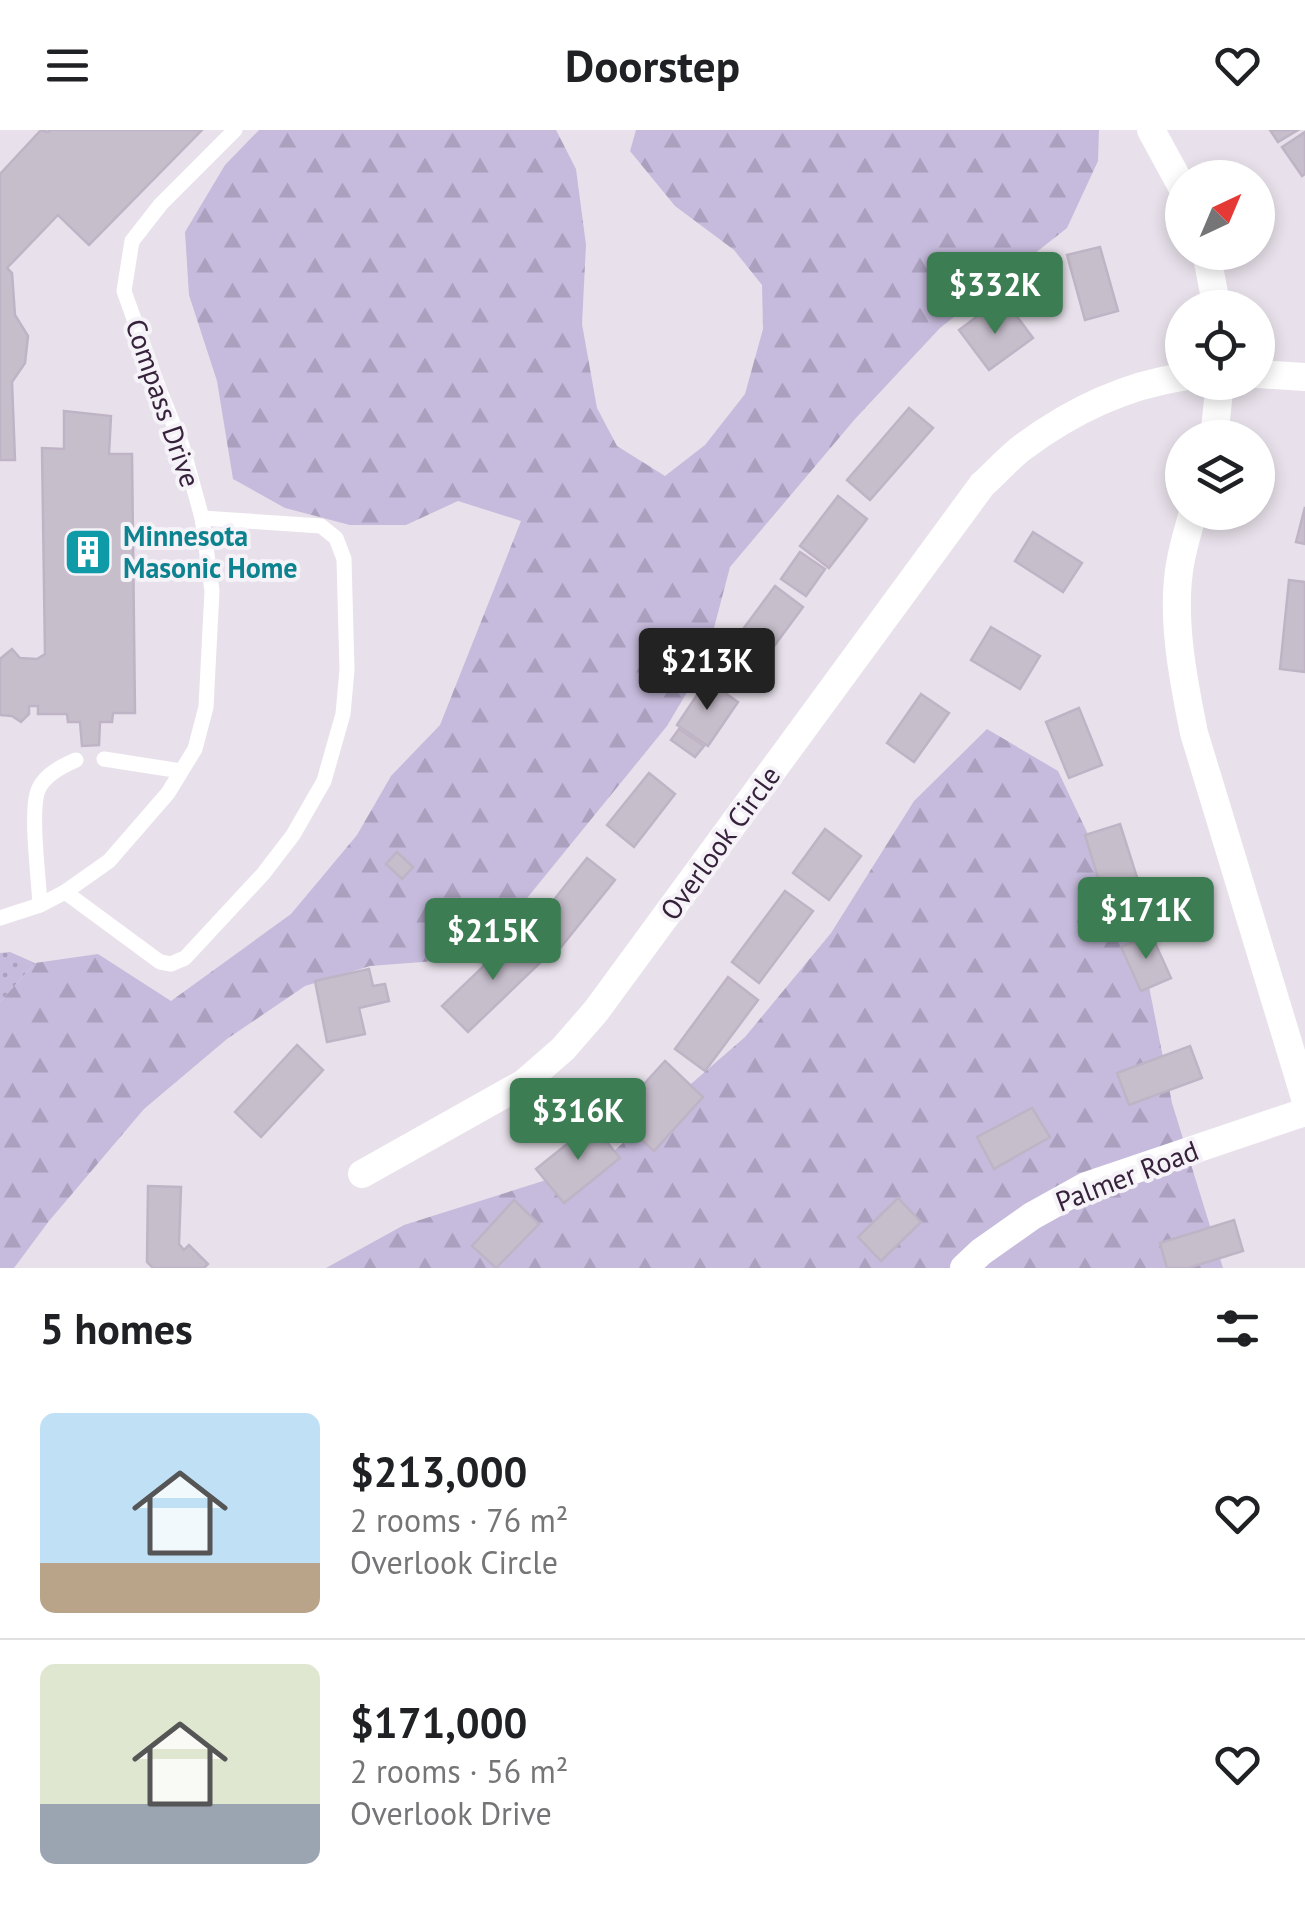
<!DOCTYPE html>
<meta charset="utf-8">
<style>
body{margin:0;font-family:"PT Sans",sans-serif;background:#f6f6f6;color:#202124;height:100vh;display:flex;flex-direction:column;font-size:38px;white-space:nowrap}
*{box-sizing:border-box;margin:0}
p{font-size:32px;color:#757577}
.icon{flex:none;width:55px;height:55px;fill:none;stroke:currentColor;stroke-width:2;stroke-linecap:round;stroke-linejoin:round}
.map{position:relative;height:1138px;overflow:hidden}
.panel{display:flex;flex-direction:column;background:#fff;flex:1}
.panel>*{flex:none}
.needle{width:65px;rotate:44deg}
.tools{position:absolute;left:1165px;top:30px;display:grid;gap:20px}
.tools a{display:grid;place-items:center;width:110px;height:110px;border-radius:50%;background:#fff;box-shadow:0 5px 15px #0003;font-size:50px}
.price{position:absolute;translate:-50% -85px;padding:0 22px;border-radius:10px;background:#3c7d53;color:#fff;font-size:32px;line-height:65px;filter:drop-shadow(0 2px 5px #0008)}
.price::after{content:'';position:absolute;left:50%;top:60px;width:30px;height:22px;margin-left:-15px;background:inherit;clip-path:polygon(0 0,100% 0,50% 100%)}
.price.current{background:#222;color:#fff}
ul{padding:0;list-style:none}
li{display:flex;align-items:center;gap:30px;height:250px;padding:0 40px}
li+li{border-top:2px solid #e0e0e0}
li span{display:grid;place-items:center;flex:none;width:280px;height:200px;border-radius:15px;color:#555}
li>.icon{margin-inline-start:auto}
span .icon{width:120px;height:120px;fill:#fffc;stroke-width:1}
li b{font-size:42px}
h2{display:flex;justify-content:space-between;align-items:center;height:120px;padding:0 40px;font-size:42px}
header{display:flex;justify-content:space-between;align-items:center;height:130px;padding:0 40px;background:#fff;font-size:45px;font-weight:600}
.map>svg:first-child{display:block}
.grass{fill:url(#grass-dots)}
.forest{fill:url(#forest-firs)}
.building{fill:#c7becc;stroke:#bfb4c5;stroke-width:2.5}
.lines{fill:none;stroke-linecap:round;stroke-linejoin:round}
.service{stroke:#fff;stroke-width:15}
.minor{stroke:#fff;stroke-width:28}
.labels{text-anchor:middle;stroke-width:8;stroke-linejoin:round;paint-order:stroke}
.street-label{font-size:28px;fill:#37223b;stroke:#f5f2f8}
.culture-label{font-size:28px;font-weight:bold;fill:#0d838f;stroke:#f5f2f8;text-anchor:start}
</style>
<header><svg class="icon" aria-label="menu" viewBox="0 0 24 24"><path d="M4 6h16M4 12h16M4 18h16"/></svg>Doorstep<svg class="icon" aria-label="heart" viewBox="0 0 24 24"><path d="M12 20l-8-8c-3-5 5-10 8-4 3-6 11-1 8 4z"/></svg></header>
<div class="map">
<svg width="1305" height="1138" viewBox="0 0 1305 1138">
<defs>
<pattern id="grass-dots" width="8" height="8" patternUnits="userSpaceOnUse" patternTransform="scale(2.5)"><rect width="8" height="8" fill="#c6bbdc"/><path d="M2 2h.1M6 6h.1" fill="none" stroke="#aba0be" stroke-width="1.8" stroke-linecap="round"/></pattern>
<pattern id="forest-firs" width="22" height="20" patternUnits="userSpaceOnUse" patternTransform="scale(2.5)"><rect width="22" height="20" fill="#c6bbdc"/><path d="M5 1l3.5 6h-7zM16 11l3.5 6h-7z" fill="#aba0be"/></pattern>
</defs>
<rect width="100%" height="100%" fill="#e8e1eb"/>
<polygon class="grass" points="10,822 35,833 0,872 0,823"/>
<g class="forest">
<polygon points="259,0 556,0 576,39 586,115 582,194 597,278 617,316 665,346 705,315 745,264 763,199 762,155 734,120 675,76 630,21 636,0 1099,0 1098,31 1067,98 940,198 855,289 730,437 705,532 667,596 502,799 449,830 370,836 305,856 227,909 144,979 49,1091 14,1138 0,1138 0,872 35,833 98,824 171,871 291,784 357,705 391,646 440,595 521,391 458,371 406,395 350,395 285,378 233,349 217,251 189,165 185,102 225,35"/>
<polygon points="987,599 1058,641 1141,816 1172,973 1223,1138 326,1138 404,1095 600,1033 745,907 831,803 914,671"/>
</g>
<g class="building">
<polygon points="41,0 48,2 50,0 202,0 89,115 58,85 7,138 12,143 15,185 28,206 25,233 12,252 15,330 0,330 0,44"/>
<polygon points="1270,0 1298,0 1278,12"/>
<polygon points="1305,2 1305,44 1302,46 1282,17"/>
<polygon points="1100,117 1118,181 1085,190 1067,125"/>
<polygon points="987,179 997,193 1013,181 1033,208 989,240 959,200"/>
<polygon points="909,278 933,298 870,370 847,350"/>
<polygon points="64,281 111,286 109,324 132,324 135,583 113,583 112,592 100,592 99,615 82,616 80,592 68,592 67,584 38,584 38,576 29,576 29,584 21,592 12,586 0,585 0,529 12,519 20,528 37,529 45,524 42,318 64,319"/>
<polygon points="838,366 867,389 829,438 800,416"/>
<polygon points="1305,377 1305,414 1296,412"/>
<polygon points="1033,402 1082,433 1063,462 1015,431"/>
<polygon points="800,422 825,439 806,466 781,449"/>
<polygon points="1289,450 1305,452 1305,542 1280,539"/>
<polygon points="775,456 803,477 749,550 721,529"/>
<polygon points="991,497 1040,526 1020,559 971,530"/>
<polygon points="707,550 738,572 708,616 677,595"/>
<polygon points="921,564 949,583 914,632 887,613"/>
<polygon points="1079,578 1102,635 1069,648 1046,592"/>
<polygon points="679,599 704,616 695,627 671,610"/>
<polygon points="649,643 675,664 634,717 607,695"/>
<polygon points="1120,694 1149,785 1113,796 1085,705"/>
<polygon points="825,699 861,726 829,770 793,743"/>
<polygon points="397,722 413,737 402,749 386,734"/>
<polygon points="587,728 615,750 561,817 534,795"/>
<polygon points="785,761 813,781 759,853 732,832"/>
<polygon points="518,803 543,830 468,902 442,876"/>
<polygon points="1151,804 1171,848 1141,861 1121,817"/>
<polygon points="369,839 373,856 385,854 389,871 359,878 365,904 327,912 315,851"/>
<polygon points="728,847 758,870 705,941 675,919"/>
<polygon points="297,915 323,940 261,1007 235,982"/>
<polygon points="1190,916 1202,948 1129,975 1117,943"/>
<polygon points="665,931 703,967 654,1021 615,986"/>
<polygon points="1032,978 1050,1007 994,1039 977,1007"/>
<polygon points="592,994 620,1028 564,1073 536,1039"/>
<polygon points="148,1056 181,1057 179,1114 184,1120 189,1115 208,1134 204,1138 153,1138 147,1132"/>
<polygon points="898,1068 921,1092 881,1131 858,1107"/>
<polygon points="514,1070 539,1094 496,1138 472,1116"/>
<polygon points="1234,1090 1243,1121 1188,1138 1167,1138 1160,1113"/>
</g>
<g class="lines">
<g class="service">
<polyline points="104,629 181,641"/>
<polyline points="65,762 160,832 171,834 185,828 263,744 293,705 324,651 343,584 347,540 344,429 336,408 321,396 202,388"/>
<path d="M40,775c-1,-26 -11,-97 -1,-117 7,-14 23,-22 37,-28"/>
<polyline points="0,788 40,775 65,762 109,731 168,663 195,619 206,577 212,461 202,388 182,315 159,259 124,161 132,111 161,74 235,0"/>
</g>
<g class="minor">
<polyline points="1151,0 1182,57"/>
<polyline points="1206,122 1217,178"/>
<polyline points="1258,244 1305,247"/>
<polyline points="1214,308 1220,252"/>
<path d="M1193,382c-4,16 -9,31 -12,47 -11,54 2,120 13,174l111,365"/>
<path d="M362,1044l162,-91 39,-34 33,-38 386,-526c14,-12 26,-27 41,-38 47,-35 101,-61 159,-70"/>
<polyline points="964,1138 981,1122 1032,1086 1086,1056 1305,982"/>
</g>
</g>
<defs>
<g id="building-square" transform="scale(2.5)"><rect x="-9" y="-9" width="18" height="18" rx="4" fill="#0f9aa8" stroke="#f5f2f8"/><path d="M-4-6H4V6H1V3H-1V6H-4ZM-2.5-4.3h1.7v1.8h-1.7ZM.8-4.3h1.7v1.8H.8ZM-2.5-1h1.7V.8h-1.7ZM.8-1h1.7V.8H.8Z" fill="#fff"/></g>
</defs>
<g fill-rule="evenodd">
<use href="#building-square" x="88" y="422"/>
</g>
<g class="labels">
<g class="street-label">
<text transform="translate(163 273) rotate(71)" y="10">Compass Drive</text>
<text transform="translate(720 713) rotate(-54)" y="10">Overlook Circle</text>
<text transform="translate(1127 1046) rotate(-21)" y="10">Palmer Road</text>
</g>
<g class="culture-label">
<text x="123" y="416">Minnesota<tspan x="123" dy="32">Masonic Home</tspan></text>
</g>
</g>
</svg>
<div class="tools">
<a><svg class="needle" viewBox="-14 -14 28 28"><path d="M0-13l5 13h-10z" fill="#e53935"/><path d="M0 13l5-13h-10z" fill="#757577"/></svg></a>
<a><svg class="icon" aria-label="locate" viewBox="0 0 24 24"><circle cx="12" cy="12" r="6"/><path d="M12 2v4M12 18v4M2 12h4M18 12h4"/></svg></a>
<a><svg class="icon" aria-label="layers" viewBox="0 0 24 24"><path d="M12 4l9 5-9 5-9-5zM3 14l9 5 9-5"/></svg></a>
</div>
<b class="price" style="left:995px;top:207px">$332K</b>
<b class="price current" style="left:707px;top:583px">$213K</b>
<b class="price" style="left:1146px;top:832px">$171K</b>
<b class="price" style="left:493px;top:853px">$215K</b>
<b class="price" style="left:578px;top:1033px">$316K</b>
</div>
<section class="panel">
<h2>5 homes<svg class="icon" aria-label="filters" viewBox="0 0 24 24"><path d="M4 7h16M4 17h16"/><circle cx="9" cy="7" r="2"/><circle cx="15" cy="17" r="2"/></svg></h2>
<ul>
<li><span style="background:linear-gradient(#bfe0f5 75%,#b9a48a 0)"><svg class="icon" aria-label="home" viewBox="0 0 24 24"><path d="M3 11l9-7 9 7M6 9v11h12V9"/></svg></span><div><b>$213,000</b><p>2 rooms · 76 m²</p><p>Overlook Circle</p></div><svg class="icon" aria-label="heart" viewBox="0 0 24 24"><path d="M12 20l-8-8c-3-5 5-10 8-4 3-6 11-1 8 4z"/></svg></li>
<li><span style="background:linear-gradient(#dfe7d0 70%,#9aa5b1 0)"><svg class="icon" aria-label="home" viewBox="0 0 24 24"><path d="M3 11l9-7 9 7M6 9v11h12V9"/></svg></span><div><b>$171,000</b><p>2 rooms · 56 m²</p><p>Overlook Drive</p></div><svg class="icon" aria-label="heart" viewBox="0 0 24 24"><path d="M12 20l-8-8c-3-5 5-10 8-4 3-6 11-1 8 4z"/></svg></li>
</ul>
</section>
